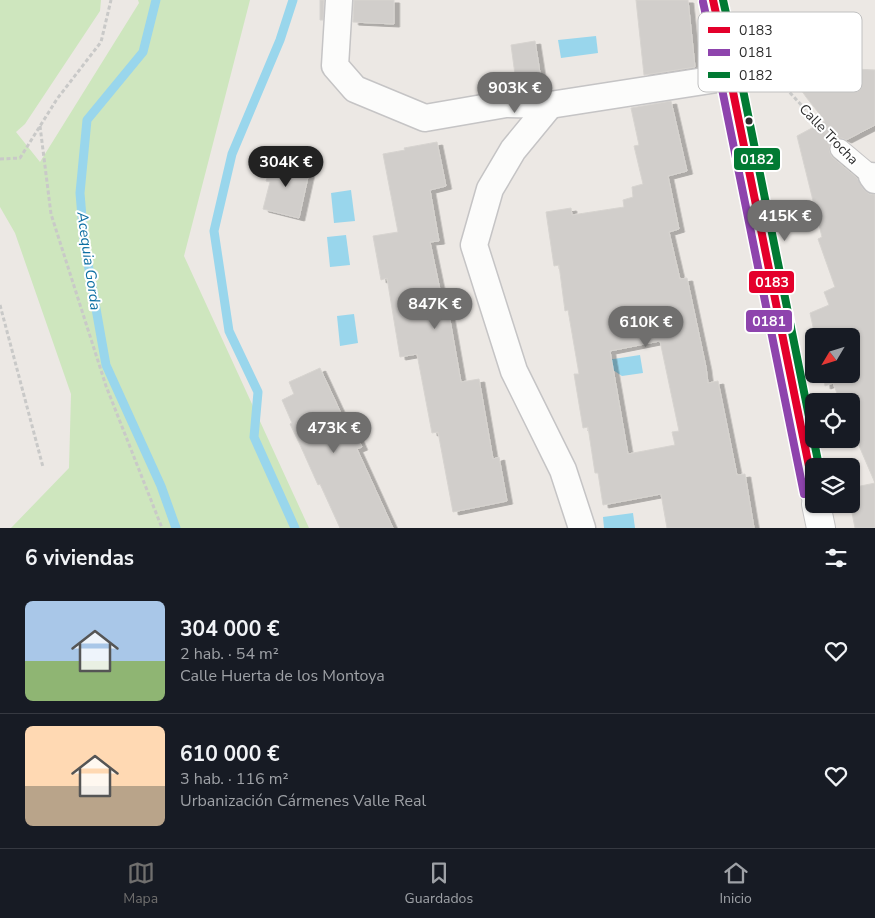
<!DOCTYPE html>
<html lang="es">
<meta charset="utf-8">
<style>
body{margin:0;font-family:"Nunito Sans",sans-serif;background:#20242c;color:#f1f3f6;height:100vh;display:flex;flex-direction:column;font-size:19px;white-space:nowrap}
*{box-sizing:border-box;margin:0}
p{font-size:16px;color:#9ea1a6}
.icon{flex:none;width:28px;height:28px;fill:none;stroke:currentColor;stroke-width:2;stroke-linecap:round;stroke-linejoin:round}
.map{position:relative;height:528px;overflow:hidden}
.details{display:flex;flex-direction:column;background:#171b24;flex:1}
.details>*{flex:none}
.needle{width:32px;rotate:232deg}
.tools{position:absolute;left:805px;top:328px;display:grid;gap:10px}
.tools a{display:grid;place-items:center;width:55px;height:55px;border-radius:8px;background:#171b24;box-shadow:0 1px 4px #0004;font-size:25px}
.price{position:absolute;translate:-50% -42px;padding:0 11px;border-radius:18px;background:#706f6e;color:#fff;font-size:16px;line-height:32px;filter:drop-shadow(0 1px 2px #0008)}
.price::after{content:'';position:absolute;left:50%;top:30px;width:15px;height:11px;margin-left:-8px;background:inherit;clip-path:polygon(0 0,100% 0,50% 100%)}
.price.current{background:#222;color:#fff}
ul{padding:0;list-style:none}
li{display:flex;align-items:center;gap:15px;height:125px;padding:0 25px}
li+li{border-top:1px solid #363941}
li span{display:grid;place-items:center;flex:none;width:140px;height:100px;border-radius:8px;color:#555}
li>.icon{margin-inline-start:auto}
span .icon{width:60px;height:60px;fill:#fffc;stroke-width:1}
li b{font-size:21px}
h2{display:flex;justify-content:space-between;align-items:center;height:60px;padding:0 25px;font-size:21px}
.dock{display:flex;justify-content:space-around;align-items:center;height:70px;border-top:1px solid #363941;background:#171b24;font-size:14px;color:#9ea1a6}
.dock a{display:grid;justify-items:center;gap:2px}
.dock .current{color:#706f6e}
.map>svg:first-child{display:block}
.green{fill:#cee6be}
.water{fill:#99d6ec}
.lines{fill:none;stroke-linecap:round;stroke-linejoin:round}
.stream{stroke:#99d6ec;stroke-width:9}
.building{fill:#d1cecb;stroke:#d7d4d0;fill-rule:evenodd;filter:url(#shadow)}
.pedestrian-casing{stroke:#c5c4c5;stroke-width:21}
.minor-casing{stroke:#c5c4c5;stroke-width:29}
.tertiary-casing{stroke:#c5c4c5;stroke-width:30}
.path{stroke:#c9c9c8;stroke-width:3;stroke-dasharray:4 2.5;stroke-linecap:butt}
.pedestrian{stroke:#fcfcfb;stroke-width:19}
.minor{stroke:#fcfcfb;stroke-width:26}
.tertiary{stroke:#fcfcfb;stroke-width:28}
.bus-1-casing{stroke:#fff;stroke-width:11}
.bus-2-casing{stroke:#fff;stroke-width:11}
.bus-3-casing{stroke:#fff;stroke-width:11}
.bus-1{stroke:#e4002b;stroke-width:8}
.bus-2{stroke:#8e44ad;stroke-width:8}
.bus-3{stroke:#017a33;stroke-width:8}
.bus-dot{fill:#2e2e2e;stroke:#fff;stroke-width:2}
.labels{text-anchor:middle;stroke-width:4;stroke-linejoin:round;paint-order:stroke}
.street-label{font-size:14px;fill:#2e2e2e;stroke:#fff}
.water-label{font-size:15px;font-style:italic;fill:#0d6fa3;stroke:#fff}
.key{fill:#fff;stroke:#c0c0c0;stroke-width:1}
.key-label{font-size:14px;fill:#2e2e2e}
.line-badge{stroke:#fff;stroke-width:2}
.badge-label{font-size:14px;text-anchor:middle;font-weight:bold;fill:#fff}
</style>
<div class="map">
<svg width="875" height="528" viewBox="0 0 875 528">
<defs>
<filter id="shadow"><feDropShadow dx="5.5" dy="3" stdDeviation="0" flood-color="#0004"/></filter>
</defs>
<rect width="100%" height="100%" fill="#ece8e4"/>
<polygon class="green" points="0,0 101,0 100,11 25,124 16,132 40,162 139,3 138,0 250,0 184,256 309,528 11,528 69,468 71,394 15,233 0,207"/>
<g class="water">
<polygon points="596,36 598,53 561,58 558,40"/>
<polygon points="351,190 355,221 334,223 331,193"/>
<polygon points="346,235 350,265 330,267 327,237"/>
<polygon points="354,314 358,343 340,346 337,316"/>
<polygon points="640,355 643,373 622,376 613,370 608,370 607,360"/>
<polygon points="633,513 635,528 604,528 603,517"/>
</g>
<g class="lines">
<g class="stream">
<polyline points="156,0 143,52 87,120 80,193 84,241 106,365 161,486 176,528"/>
<polyline points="293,0 280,40 232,154 214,231 229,331 258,392 254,437 295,528"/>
</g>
</g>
<g class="building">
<polygon points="320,0 324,0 323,20 320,20"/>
<polygon points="354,0 394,0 394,24 353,22"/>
<polygon points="636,0 688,0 695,67 644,75"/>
<polygon points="535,41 541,79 516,82 511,45"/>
<polygon points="833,51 839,66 853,60 855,69 875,70 875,125 846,140 842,138 836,139 831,142 829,148 830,153 832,157 857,178 863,189 869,194 875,195 875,483 851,427 851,401 840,401 833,383 825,386 823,374 851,374 851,336 815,336 810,313 829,305 824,292 835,287 818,239 822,237 797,136 825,121 806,97 782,62"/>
<path d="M671,101l16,70 -19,5 11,53 -10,3 11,47 7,-1 19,89 2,16 10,-2 19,94 8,-1 9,54h-87l-6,-34 -58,11 -5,-32h-3l-7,-46 -5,1 -9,-54h5l-11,-64 -3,1 -6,-46 -5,1 -8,-54 25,-4 1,7 52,-8 -1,-7 10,-3 -1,-10 11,-3 -9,-38 5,-1 -8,-37zM660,341l19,90 -7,1 3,13 -47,9 -18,-103z"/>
<polygon points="437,142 446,186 430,190 439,241 430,242 443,304 447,303 461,382 479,379 493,459 499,457 507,501 453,512 438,432 432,433 417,354 400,357 387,278 381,280 373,236 398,232 383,154 405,150 404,148"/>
<polygon points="273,158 310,168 299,218 263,209 270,182 266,181"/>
<polygon points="320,368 347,426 352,424 362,447 357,449 393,528 340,528 320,484 318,485 301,447 290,424 292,423 282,400 294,394 289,382"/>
<polygon points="875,483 875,528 855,528 851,508 851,488"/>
</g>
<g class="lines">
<g class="pedestrian-casing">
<polyline id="pedestrian" points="840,149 872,176"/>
</g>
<g class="minor-casing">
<g id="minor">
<polyline points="339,0 335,66 355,89 425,118 506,104 550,105 730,77"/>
<polyline points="550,105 513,150 490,189 474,245 514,371 563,470 582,528"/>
<polyline points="872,176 875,180"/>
</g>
</g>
<g class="tertiary-casing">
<g id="tertiary">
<polyline points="713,0 730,77 814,492"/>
<polyline points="816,504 821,528"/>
</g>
</g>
<g class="path">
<polyline points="759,75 773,74 825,131"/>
<polyline points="40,126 51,214 106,386 162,528"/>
<polyline points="0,159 20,158 57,99 101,42 111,0"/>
<polyline points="0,305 43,467"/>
</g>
<use href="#pedestrian" class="pedestrian"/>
<use href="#minor" class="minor"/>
<use href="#tertiary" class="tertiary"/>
<g class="bus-1-casing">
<polyline id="bus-1" points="713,0 730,77 814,491"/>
</g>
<g class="bus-2-casing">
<polyline id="bus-2" points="703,2 720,79 804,494"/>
</g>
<g class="bus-3-casing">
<polyline id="bus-3" points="723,0 740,75 819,466"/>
</g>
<use href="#bus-1" class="bus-1"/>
<use href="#bus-2" class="bus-2"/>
<use href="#bus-3" class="bus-3"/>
</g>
<circle class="bus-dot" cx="749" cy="121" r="4.5"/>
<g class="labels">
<g class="street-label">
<text transform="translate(829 134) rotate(46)" y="5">Calle Trocha</text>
</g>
<g class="water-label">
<text transform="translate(89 261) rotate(82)" y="5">Acequia Gorda</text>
</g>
</g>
<rect x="698" y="12" width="164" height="80" rx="8" class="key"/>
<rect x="708" y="27" width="22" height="6" fill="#e4002b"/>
<rect x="708" y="49" width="22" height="7" fill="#8e44ad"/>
<rect x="708" y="72" width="22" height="6" fill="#017a33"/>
<g class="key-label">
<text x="739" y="35">0183</text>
<text x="739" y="57">0181</text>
<text x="739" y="80">0182</text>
</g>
<g class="line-badge">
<rect x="733" y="147" width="48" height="24" rx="5" fill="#017a33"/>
<rect x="748" y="270" width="47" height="24" rx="5" fill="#e4002b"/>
<rect x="745" y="309" width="48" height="24" rx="5" fill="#8e44ad"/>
</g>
<g class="badge-label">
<text x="757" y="164">0182</text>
<text x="772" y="287">0183</text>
<text x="769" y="326">0181</text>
</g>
</svg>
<div class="tools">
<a><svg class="needle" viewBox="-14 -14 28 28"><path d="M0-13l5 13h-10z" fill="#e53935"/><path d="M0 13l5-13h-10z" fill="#9ea1a6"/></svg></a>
<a><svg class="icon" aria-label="locate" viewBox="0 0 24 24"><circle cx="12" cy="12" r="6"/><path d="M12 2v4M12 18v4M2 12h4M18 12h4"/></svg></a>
<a><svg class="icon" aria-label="layers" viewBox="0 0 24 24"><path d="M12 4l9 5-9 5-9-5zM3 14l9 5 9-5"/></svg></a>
</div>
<b class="price" style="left:515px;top:114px">903K €</b>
<b class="price current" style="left:286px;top:188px">304K €</b>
<b class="price" style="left:785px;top:242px">415K €</b>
<b class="price" style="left:435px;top:330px">847K €</b>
<b class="price" style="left:646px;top:348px">610K €</b>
<b class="price" style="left:334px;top:454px">473K €</b>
</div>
<section class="details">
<h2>6 viviendas<svg class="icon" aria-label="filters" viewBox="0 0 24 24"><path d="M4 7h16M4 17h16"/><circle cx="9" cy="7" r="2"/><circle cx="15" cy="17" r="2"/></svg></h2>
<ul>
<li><span style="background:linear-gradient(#a9c7e8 60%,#8fb573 0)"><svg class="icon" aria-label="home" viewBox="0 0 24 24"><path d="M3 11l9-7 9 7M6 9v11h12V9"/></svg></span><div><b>304 000 €</b><p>2 hab. · 54 m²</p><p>Calle Huerta de los Montoya</p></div><svg class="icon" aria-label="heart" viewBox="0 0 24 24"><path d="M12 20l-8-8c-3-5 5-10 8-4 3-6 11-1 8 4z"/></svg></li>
<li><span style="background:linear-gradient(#ffd9b3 60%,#b9a48a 0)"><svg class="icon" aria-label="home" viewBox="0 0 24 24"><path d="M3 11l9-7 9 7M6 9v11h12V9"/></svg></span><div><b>610 000 €</b><p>3 hab. · 116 m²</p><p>Urbanización Cármenes Valle Real</p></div><svg class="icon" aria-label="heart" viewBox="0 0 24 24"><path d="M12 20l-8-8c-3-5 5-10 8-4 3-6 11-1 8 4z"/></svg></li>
</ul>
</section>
<nav class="dock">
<a class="current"><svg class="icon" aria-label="map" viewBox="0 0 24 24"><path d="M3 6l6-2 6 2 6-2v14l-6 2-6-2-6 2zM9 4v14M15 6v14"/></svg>Mapa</a>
<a><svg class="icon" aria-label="saved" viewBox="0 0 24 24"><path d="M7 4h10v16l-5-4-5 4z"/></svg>Guardados</a>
<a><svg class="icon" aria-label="home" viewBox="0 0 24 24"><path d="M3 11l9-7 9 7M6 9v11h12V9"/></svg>Inicio</a>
</nav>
